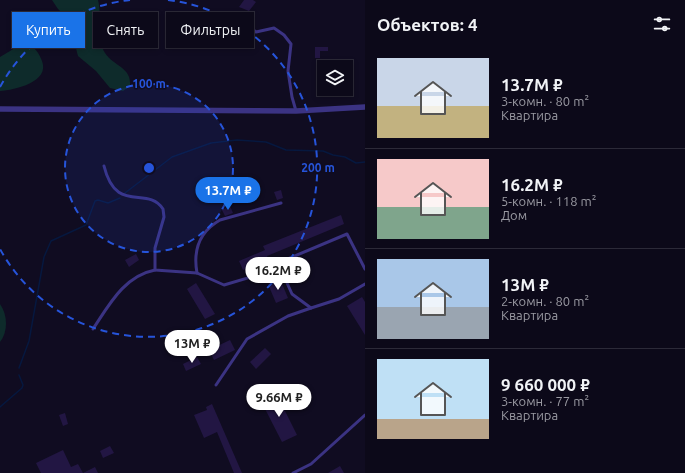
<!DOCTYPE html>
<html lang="ru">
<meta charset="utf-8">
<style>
body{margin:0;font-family:Ubuntu,sans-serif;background:#1a1726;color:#f1f3f6;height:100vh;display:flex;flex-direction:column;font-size:15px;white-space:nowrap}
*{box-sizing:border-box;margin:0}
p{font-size:13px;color:#9a9aa2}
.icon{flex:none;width:22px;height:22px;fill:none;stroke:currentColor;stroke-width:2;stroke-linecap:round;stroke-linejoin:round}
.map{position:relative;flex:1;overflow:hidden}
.side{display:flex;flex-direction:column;background:#0c0919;width:320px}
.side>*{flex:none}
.banner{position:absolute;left:12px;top:12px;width:293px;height:36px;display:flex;gap:8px}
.fabs{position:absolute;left:317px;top:60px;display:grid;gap:8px}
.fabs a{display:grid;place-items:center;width:36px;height:36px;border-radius:0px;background:#0c0919;box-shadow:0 2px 6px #0003,0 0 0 1px #2c2a38;font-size:20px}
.price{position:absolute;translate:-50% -34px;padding:0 9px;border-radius:14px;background:#fff;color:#222;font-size:13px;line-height:26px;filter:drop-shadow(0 1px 2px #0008)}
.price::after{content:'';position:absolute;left:50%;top:24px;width:12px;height:9px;margin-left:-6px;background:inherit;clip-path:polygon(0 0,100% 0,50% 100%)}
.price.selected{background:#1a73e8;color:#fff}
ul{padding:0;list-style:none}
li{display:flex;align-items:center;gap:12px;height:100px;padding:0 12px}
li+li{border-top:1px solid #2c2a38}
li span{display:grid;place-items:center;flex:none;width:112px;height:80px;border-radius:0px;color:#555}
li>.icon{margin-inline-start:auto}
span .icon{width:48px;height:48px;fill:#fffc;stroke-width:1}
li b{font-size:17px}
h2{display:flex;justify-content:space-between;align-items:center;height:48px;padding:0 12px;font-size:17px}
.pill{padding:0 14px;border-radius:0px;background:#0c0919;box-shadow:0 2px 6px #0003,0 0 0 1px #2c2a38;font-size:14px;line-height:36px}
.pill.selected{background:#1a73e8;color:#fff}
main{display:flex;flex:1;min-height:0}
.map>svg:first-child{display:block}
.green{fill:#0e2b2b}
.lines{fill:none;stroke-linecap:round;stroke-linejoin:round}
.stream{stroke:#06183f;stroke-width:1.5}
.building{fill:#221643}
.service{stroke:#3b3383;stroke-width:3}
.minor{stroke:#3b3383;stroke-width:5.5}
.ring{fill:none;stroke:#2654da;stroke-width:2;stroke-dasharray:7 5}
.centre{fill:#2654da;stroke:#100c21;stroke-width:2}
.ring-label{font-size:12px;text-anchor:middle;font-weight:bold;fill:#2654da;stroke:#100c21;stroke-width:3;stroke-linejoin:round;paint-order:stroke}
</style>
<main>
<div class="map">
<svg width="365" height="473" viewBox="0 0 365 473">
<rect width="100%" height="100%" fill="#100c21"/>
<g class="green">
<path d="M52,0h46c4,15 -1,41 7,53 8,13 27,14 25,33l-7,5 -13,-3 -14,-17 -18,-15 -10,-38 -10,-9z"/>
<path d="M29,44c7,5 10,9 13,17 8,21 -27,29 -42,30v-34l20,-12z"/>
<path d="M0,304c8,11 8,28 0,38z"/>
</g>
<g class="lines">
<g class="stream">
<polyline points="125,193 172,157 211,143 237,140 266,142 286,150 323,151 333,155 345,157 356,163 365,162"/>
<polyline points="19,368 29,341 44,257 51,241 86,225 95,201 98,200 108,203 120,198"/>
<polyline points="0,407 22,388 23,385 19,375"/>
</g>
</g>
<g class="building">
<polygon points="244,0 253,0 256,2 249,11 239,7"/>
<polygon points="315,47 328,47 328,51 320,51 320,58 315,58"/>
<polygon points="281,190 283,198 277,200 274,192"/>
<polygon points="230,206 233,213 225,216 222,210"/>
<polygon points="341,215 344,224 267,256 269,260 243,270 239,261 265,250 263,246"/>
<polygon points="136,254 139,260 129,267 125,260"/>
<polygon points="280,279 288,298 276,303 268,284"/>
<polygon points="196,283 215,314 205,319 187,289"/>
<polygon points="362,297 365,302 365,335 347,306"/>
<polygon points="230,340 235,350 214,360 209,350"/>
<polygon points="265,348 271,354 256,369 250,362"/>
<polygon points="197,357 201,364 186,371 183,364"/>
<polygon points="276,393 297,435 282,442 261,401"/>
<polygon points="212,404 242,473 234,473 217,432 204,438 194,415 207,410 206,407"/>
<polygon points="65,413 68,424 63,426 59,415"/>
<polygon points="110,446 114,453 103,458 100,451"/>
<polygon points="63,450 71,467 78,464 83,473 95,467 98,473 41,473 36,463"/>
<polygon points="340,466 344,473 328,473"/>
</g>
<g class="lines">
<g class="service">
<polyline points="236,16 256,32 274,28 284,35 291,44 288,71 292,97 296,111"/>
<path d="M104,166c12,49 43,19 59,43l1,8 -9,31v22l42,3 27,12 47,-14 7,-8 69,-29 18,35"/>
<polyline points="278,263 292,294 311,308 339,299 365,284"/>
<path d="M197,273c-4,-22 2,-41 23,-53l61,-17"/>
<path d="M93,329c16,-24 31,-53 62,-59"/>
<polyline points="216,385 247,339 288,316 311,308"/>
<polyline points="293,473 311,464 365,415"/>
</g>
<polyline class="minor" points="0,109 296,111 365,107"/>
</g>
<circle cx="149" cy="168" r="84" fill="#2654da" fill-opacity=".12"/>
<g class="ring">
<circle cx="149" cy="168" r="84"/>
<path d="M0 87A169 169 0 0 1 130 0M168 0A169 169 0 1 1 0 249"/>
</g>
<circle cx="149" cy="168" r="6" class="centre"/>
<g class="ring-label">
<text x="149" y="88">100 m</text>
<text x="318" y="172">200 m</text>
</g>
</svg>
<div class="fabs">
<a><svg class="icon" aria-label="layers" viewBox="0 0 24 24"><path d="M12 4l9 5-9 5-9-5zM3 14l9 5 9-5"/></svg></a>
</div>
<b class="price selected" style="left:228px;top:211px">13.7M ₽</b>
<b class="price" style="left:278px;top:291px">16.2M ₽</b>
<b class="price" style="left:192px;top:364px">13M ₽</b>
<b class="price" style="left:279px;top:418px">9.66M ₽</b>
<div class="banner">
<a class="pill selected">Купить</a>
<a class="pill">Снять</a>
<a class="pill">Фильтры</a>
</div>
</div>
<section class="side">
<h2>Объектов: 4<svg class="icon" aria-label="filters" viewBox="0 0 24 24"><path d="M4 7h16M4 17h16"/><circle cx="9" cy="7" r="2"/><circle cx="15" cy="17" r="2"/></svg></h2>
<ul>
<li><span style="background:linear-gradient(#c9d6e8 60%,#c2b280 0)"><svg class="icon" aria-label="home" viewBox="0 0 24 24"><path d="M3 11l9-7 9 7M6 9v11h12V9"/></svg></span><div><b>13.7M ₽</b><p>3-комн. · 80 m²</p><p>Квартира</p></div></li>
<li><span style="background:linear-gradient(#f6c9c9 60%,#7fa58c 0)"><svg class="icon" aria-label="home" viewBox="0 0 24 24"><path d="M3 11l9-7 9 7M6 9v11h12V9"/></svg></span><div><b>16.2M ₽</b><p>5-комн. · 118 m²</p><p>Дом</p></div></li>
<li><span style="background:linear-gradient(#a9c7e8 60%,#9aa5b1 0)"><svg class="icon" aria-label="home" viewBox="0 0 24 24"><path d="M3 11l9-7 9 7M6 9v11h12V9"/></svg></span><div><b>13M ₽</b><p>2-комн. · 80 m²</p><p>Квартира</p></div></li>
<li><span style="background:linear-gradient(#bfe0f5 75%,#b9a48a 0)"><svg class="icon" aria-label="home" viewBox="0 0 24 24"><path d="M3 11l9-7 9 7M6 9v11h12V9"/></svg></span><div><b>9 660 000 ₽</b><p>3-комн. · 77 m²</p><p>Квартира</p></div></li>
</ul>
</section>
</main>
